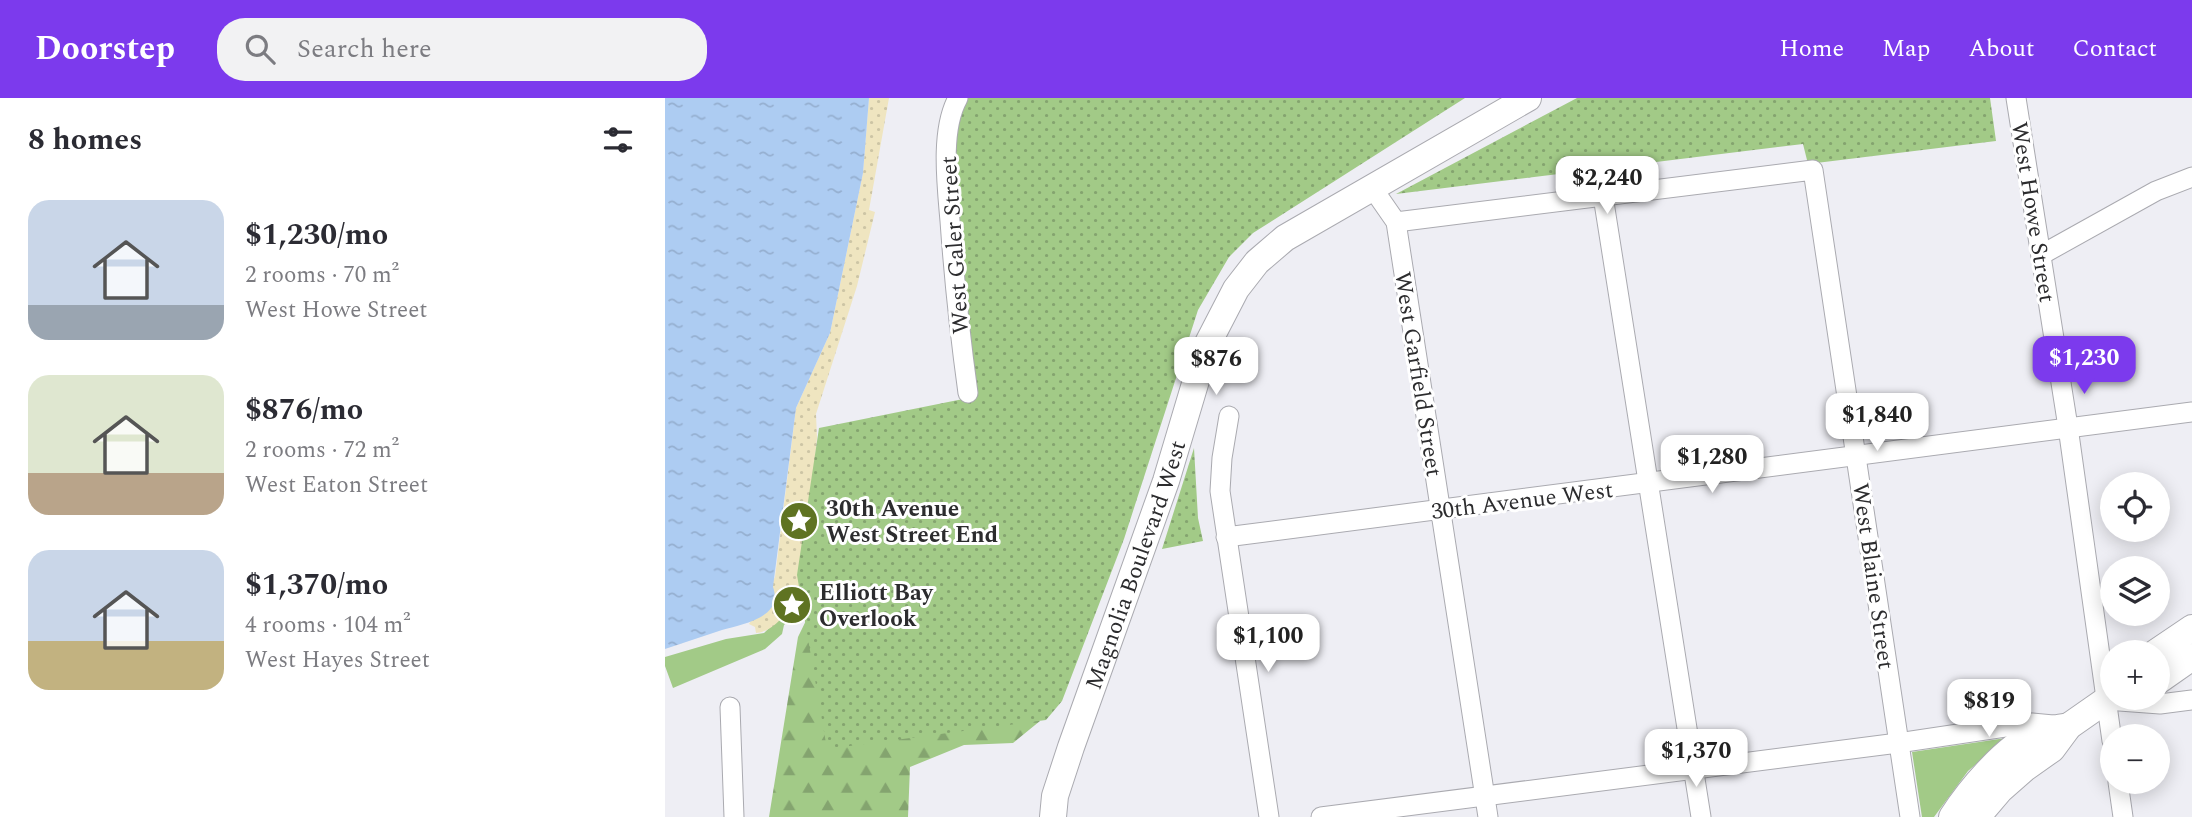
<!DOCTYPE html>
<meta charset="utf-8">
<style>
body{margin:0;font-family:Spectral,serif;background:#f2f2f3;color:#2b2b33;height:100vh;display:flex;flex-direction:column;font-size:26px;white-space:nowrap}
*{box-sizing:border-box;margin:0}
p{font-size:23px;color:#7c7c81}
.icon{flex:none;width:38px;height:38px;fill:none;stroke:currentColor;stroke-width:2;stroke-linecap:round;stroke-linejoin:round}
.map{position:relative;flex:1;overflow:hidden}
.side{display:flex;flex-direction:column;background:#fff;width:665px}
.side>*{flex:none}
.tools{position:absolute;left:1435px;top:374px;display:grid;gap:14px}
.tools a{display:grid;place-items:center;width:70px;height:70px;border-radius:50%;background:#fff;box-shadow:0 4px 18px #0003;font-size:35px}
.price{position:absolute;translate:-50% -60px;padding:0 16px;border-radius:14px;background:#fff;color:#222;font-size:23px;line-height:46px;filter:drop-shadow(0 2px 4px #0008)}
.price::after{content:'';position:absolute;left:50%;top:42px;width:21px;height:16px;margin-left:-10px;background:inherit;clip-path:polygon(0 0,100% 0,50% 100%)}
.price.current{background:#7c3aed;color:#fff}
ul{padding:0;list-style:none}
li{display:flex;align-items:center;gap:21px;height:175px;padding:0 28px}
li span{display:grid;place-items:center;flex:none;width:196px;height:140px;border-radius:21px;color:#555}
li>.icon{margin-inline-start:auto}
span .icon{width:84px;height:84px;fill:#fffc;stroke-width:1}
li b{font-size:30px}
h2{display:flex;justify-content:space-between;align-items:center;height:84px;padding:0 28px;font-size:30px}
header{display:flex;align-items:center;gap:42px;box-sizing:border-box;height:98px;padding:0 35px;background:#7c3aed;color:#fff}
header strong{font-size:33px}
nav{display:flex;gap:38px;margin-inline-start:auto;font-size:24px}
.search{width:490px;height:63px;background:#f2f2f3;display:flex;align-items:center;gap:18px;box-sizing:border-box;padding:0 24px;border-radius:28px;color:#7c7c81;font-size:26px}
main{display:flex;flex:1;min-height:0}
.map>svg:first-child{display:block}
.grass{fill:#a2ca87}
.forest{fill:url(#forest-firs)}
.sand{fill:url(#sand-dots)}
.park{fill:url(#park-dots)}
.water{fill:url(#water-ripples)}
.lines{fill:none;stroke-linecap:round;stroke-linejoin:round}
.street-casing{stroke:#aaaab0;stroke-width:21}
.secondary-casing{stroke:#aaaab0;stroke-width:28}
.street{stroke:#fff;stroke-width:19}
.secondary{stroke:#fff;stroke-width:26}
.labels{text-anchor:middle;stroke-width:6;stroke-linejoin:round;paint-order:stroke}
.street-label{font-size:23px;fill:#2c2c2e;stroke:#fff}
.poi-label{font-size:23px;font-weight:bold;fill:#2c2c2e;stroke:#fff;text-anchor:start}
</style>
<header>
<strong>Doorstep</strong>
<div class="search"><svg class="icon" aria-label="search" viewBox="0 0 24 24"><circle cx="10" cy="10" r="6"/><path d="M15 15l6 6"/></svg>Search here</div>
<nav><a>Home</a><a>Map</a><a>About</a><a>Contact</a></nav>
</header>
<main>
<section class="side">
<h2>8 homes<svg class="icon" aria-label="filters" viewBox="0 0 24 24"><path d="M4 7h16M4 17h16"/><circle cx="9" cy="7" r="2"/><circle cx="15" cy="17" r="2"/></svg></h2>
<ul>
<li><span style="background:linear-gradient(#c9d6e8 75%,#9aa5b1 0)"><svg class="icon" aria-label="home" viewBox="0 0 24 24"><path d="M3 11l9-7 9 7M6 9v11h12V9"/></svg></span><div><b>$1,230/mo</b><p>2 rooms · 70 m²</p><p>West Howe Street</p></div></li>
<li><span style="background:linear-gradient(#dfe7d0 70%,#b9a48a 0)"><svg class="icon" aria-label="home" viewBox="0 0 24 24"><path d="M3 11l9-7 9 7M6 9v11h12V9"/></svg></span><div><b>$876/mo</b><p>2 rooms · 72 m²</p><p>West Eaton Street</p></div></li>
<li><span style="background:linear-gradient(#c9d6e8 65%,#c2b280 0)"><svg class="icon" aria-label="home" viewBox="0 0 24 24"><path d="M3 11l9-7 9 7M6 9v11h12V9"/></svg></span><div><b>$1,370/mo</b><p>4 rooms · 104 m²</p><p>West Hayes Street</p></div></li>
</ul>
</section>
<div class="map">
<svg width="1527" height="719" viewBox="0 0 1527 719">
<defs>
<pattern id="forest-firs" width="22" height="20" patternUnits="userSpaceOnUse" patternTransform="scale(1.75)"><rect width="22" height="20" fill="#a2ca87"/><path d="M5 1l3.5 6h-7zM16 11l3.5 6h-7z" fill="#84a46f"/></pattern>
<pattern id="sand-dots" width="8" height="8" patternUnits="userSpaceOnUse" patternTransform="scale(1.75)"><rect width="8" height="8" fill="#efe5c0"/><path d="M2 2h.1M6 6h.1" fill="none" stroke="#cdc5a5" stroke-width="1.8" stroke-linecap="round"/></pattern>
<pattern id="park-dots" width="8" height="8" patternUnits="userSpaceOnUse" patternTransform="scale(1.75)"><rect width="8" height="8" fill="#a2ca87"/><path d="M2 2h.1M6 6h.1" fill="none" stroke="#84a46f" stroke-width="1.8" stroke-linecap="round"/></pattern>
<pattern id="water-ripples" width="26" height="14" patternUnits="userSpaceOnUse" patternTransform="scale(1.75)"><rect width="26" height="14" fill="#adccf2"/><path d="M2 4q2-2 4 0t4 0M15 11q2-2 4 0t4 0" fill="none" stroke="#95afd0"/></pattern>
</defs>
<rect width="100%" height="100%" fill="#eeeef4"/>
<g class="grass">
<polygon points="123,512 124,522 119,527 117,536 100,551 8,590 0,568 0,559 61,541 99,535"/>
<polygon points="1341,640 1303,673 1269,719 1257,719 1247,654"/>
</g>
<polygon class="forest" points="172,459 375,623 348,645 299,647 245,669 243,719 104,719 133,539"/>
<path class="sand" d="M204,0h20l-20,112 6,2 -18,74 -41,128 1,24 -13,141c-8,20 -24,52 -48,54l-1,-6 -6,-3 26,-47 21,-169 34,-75 33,-160z"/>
<g class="park">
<polygon points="291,0 800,0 588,135 564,159 533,212 459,441 397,603 381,622 162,651 132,477 154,330 313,298 292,137 288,80"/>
<polygon points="912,0 1325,0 1331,43 1143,66 1138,46 731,96"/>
<polygon points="529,350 533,420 538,443 497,451"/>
</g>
<path class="water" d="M0,0h204l-6,75 -33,160 -34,75 -23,179c11,31 -31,37 -51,43 -19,6 -38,13 -57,19z"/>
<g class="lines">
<g class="street-casing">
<g id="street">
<path d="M293,0c-18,32 -11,87 -8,123 4,57 10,114 18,172"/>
<polyline points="1351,0 1403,329 1447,643"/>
<polyline points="706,88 731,124 823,719"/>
<polyline points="938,98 1036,719"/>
<polyline points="731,124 1148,72 1245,719"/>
<polyline points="1376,157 1491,93 1527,79"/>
<polyline points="564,318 557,360 555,393 604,719"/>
<polyline points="561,439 1527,314"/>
<polyline points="1441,602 1495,606 1527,602"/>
<polyline points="65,609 69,719"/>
<polyline points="1453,684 1458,719"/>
<polyline points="656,719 1233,645 1367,625 1388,627"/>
</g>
</g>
<g class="secondary-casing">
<g id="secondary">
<polyline points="1490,555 1527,530"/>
<polyline points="1493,583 1527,559"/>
<path id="s1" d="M388,719l2,-21 16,-49 95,-266 40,-134 30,-58 21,-27 28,-24 243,-140"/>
<path d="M1287,719c18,-28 54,-71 85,-84 10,-4 22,-5 32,-7"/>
<polyline points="1312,719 1335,692 1360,670 1387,651 1404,628 1447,598"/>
</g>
</g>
<use href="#street" class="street"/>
<use href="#secondary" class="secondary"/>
</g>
<defs>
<g id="sight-disc" transform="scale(2.0125)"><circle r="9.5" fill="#5f7322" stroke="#fff"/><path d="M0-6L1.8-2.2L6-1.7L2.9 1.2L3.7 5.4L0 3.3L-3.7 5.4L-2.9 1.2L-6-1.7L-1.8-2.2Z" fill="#fff"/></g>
</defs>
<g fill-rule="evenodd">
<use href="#sight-disc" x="134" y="423"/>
<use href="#sight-disc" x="127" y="507"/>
</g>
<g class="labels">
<g class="street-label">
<text transform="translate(1369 114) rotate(81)" y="8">West Howe Street</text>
<text transform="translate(289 147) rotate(-94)" y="8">West Galer Street</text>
<text transform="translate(754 276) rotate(81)" y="8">West Garfield Street</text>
<text transform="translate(857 402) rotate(-7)" y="8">30th Avenue West</text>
<text dy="8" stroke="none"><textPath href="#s1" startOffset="266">Magnolia Boulevard West</textPath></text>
<text transform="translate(1209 478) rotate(82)" y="8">West Blaine Street</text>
</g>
<g class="poi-label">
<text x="161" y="418">30th Avenue<tspan x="161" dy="26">West Street End</tspan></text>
<text x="154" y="502">Elliott Bay<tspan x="154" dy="26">Overlook</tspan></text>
</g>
</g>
</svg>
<div class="tools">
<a><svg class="icon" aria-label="locate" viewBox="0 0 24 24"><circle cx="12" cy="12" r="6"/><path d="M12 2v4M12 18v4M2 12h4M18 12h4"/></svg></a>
<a><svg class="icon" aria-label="layers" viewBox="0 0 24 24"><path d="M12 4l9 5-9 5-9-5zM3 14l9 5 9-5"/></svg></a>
<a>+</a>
<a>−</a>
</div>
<b class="price" style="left:942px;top:118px">$2,240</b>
<b class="price current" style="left:1419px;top:298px">$1,230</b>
<b class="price" style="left:551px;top:299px">$876</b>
<b class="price" style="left:1212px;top:355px">$1,840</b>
<b class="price" style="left:1047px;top:397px">$1,280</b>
<b class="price" style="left:603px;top:576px">$1,100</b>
<b class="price" style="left:1324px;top:641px">$819</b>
<b class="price" style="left:1031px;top:691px">$1,370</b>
</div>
</main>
